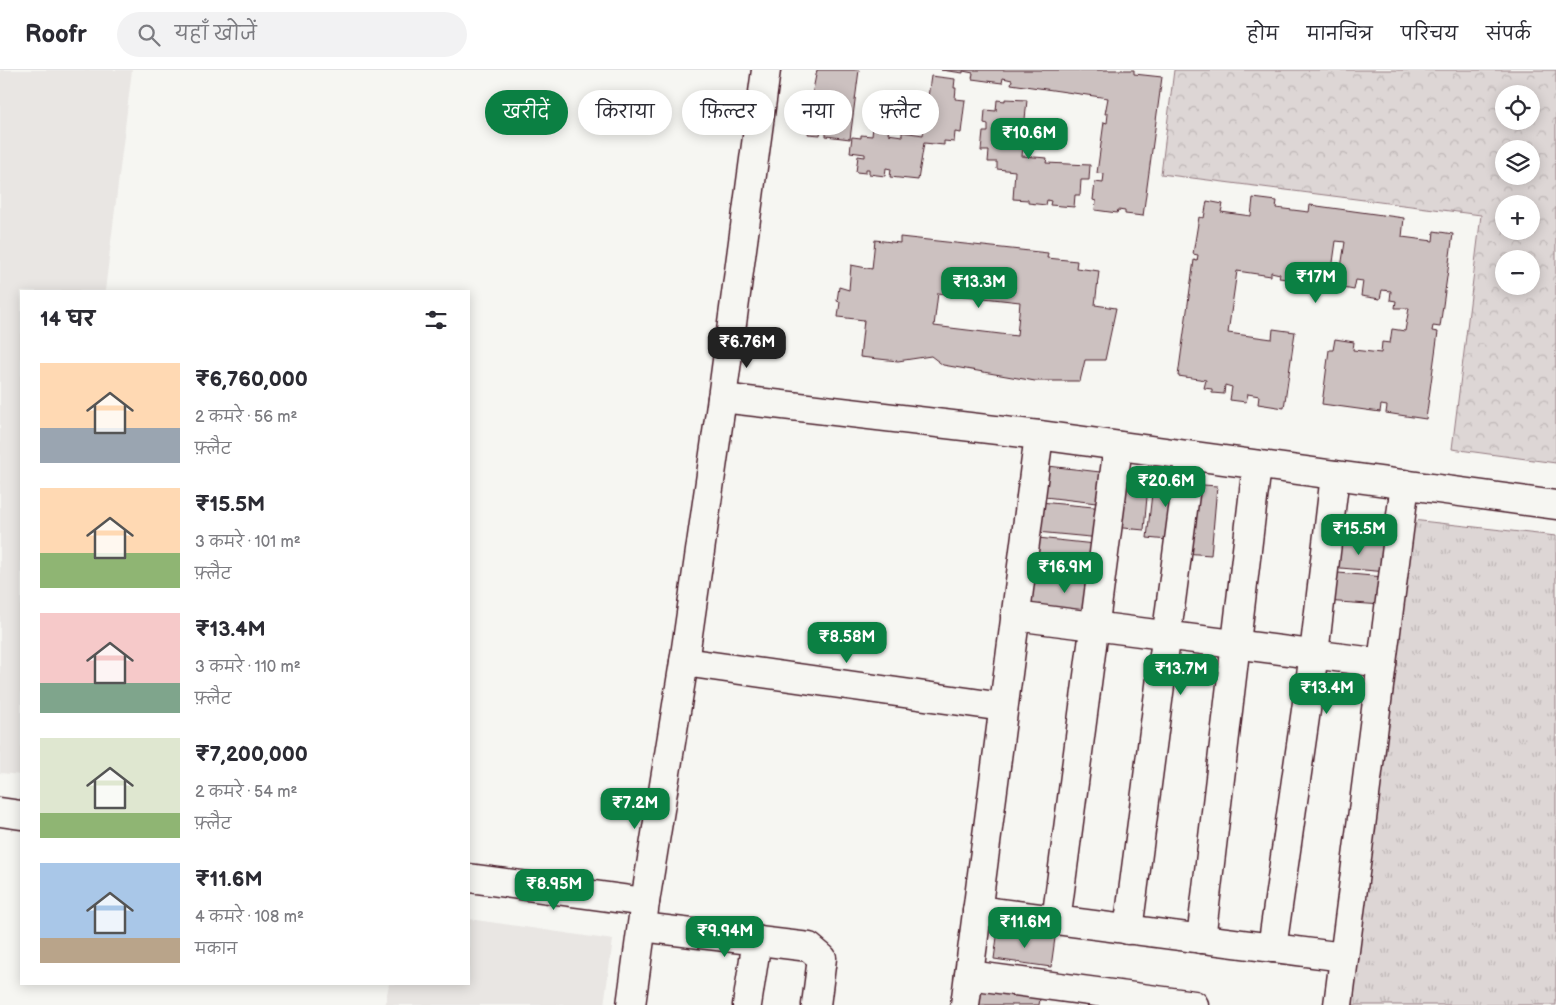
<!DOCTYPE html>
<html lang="hi">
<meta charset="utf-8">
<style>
body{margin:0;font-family:"Balsamiq Sans","Playpen Sans Deva",sans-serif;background:#f2f2f3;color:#2b2b33;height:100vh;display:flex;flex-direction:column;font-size:19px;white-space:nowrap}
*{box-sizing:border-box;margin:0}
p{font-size:16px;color:#7c7c81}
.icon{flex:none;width:28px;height:28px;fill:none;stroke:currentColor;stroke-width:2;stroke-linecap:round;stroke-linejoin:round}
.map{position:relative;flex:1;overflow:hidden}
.sheet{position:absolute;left:20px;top:220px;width:450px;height:695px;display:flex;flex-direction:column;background:#fff;border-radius:0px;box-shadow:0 2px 12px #0003}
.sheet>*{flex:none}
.banner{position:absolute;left:485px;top:20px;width:475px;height:45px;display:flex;gap:10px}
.tools{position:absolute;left:1495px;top:15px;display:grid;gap:10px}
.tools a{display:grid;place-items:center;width:45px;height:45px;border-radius:50%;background:#fff;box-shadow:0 2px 12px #0003;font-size:25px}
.price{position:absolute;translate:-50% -42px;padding:0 11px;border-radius:10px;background:#0b8043;color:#fff;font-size:16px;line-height:32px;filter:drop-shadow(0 1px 2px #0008)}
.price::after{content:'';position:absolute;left:50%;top:30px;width:15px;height:11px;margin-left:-8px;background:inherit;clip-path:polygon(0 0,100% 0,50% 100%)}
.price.current{background:#222;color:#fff}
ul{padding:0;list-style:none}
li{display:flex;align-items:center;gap:15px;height:125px;padding:0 20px}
li span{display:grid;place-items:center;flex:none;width:140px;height:100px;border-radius:0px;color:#555}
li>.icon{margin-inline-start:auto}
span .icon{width:60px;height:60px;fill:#fffc;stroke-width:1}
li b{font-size:21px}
h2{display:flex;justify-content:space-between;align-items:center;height:60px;padding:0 20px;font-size:21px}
.pill{padding:0 18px;border-radius:22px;background:#fff;box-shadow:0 2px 12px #0003;font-size:18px;line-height:45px}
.pill.current{background:#0b8043;color:#fff}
header{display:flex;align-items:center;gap:30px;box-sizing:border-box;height:70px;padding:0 25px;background:#fff;border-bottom:1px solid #e1e1e2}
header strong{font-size:24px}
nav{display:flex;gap:28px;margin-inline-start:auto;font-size:18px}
.search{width:350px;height:45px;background:#f2f2f3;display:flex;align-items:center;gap:12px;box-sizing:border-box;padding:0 18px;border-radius:28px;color:#7c7c81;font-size:19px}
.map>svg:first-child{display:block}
.built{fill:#e9e6e3}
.grass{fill:url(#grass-tufts);stroke:#947a80}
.forest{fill:url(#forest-crowns);stroke:#947a80;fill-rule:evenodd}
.building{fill:#ccc1c0;stroke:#4a1f2b;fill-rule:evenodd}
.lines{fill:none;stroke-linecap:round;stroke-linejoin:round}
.minor-casing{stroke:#4a1f2b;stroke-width:31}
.tertiary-casing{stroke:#4a1f2b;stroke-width:31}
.minor{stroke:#f6f6f2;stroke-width:28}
.tertiary{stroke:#f6f6f2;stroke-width:28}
</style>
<header>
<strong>Roofr</strong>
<div class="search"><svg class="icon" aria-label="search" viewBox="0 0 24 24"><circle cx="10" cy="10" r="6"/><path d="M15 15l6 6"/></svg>यहाँ खोजें</div>
<nav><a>होम</a><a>मानचित्र</a><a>परिचय</a><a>संपर्क</a></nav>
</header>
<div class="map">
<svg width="1556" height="935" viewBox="0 0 1556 935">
<defs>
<pattern id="grass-tufts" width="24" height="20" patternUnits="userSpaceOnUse" patternTransform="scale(1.25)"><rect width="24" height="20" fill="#ddd6d5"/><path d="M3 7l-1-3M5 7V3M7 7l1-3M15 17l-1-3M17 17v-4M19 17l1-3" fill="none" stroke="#bfb7b7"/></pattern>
<pattern id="forest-crowns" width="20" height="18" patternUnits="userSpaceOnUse" patternTransform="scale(1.25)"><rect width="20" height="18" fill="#ddd6d5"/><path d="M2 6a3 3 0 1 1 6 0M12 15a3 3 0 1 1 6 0" fill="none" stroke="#bfb7b7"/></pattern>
</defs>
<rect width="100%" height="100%" fill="#f6f6f2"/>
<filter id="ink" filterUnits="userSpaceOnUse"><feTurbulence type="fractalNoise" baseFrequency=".02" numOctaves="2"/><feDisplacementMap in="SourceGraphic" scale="10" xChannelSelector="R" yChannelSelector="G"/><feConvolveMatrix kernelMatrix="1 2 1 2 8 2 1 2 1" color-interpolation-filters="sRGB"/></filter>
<g filter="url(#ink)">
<g class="built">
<polygon points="0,0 132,0 105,221 21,221 21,705 0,703"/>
<polygon points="469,849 613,870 604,935 385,935 389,914 469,914"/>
</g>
<polygon class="grass" points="1412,450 1556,466 1556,935 1349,935"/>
<path class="forest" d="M1174,0h382v393l-104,-14 29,-234 -320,-41zM1504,24h27v27h-27zM1504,79h27v27h-27zM1504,134h27v27h-27zM1504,189h27v27h-27z"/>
<g class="building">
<polygon points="817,0 859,0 850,69 826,66 826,61 821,60 820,65 808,64 813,34 816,35 817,26 812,25"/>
<polygon points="941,0 1134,0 1134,4 1162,7 1143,146 1125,144 1125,141 1118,140 1117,143 1095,140 1096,131 1093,130 1095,112 1103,113 1104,104 1097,103 1104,52 1107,53 1108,44 1105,44 1108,28 1011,14 1012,10 1003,8 1002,13 972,9 973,3 963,1 963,3"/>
<polygon points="931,6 955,9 954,18 956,18 955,29 965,30 961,63 955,62 954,72 944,71 944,75 924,73 918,110 890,107 891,99 886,98 885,106 869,104 869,99 866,99 866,103 856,102 858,86 865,87 865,84 850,82 852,67 861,68 861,65 872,66 873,57 889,59 888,64 902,66 902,62 923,65 925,49 933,50 934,41 926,41"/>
<polygon points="1005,29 1027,30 1024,59 1020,58 1019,66 1024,67 1022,86 1047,88 1046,93 1090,95 1089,110 1081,110 1080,125 1075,125 1074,137 1050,135 1051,131 1047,130 1046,135 1028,133 1028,130 1013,129 1015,101 997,99 997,92 988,92 989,81 981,81 983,62 988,62 988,54 984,53 985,40 996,41 997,30 1005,31"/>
<polygon points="1253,128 1277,131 1276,138 1309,142 1310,135 1404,148 1402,167 1433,171 1434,161 1453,164 1440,257 1433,256 1432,261 1438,262 1426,349 1386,343 1387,336 1381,335 1380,342 1322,334 1329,280 1333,280 1335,269 1354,272 1353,280 1381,283 1382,272 1390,273 1392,259 1405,261 1409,238 1395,238 1396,231 1390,230 1391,221 1382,220 1380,229 1361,226 1363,211 1356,210 1354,220 1338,217 1345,172 1336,171 1331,207 1303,203 1302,211 1279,208 1280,204 1271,202 1271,206 1237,201 1228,263 1272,269 1273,259 1295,262 1284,338 1258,334 1259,326 1248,324 1246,332 1230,330 1232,317 1225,315 1224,324 1212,323 1212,319 1204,318 1206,310 1178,306 1194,190 1197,191 1198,185 1193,184 1199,147 1204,148 1207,131 1223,134 1221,142 1251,146"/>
<path d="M900,167l148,16 -1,5 30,3 -1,7 23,3 -4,34 21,3 -11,52h-20l-5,21h-45l-92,-16 -12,-9 -33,5 -38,-4 4,-37 -26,-3 2,-15 -3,-1 2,-14 10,3 2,-25 21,4 3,-29 25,3zM938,223l82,9 -3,34 -83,-10z"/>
<polygon points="1048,396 1109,403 1105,434 1045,427"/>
<polygon points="1119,402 1149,405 1144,460 1113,457"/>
<polygon points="1154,406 1185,409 1178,471 1147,468"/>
<polygon points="1190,414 1217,416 1211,485 1183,483"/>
<polygon points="1040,432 1104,438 1101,468 1037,462"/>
<polygon points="1038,468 1104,475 1100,508 1034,501"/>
<polygon points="1332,469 1389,475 1387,502 1329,497"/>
<polygon points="1327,502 1384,507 1382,535 1325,531"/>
<polygon points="1034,505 1098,511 1095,543 1031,536"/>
<polygon points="998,860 1055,868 1051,897 994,889"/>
<polygon points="980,914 1041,923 1039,935 976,935"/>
</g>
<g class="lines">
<g class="minor-casing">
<g id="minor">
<polyline points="722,328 1039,365 1556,435"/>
<polyline points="1015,546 1382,593"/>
<polyline points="684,592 1003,637"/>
<polyline points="0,742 21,745"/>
<polyline points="469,808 645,832"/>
<polyline points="977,840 1344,887"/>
<polyline points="1056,851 1118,376"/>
<polyline points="642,857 809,877 822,888 816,935"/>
<polyline points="1128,860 1190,386"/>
<polyline points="1201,869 1257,395"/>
<polyline points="1272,878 1314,584 1335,405"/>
<polyline points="969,905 1194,935"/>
<polyline points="747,935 757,870"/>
<polyline points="965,935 1039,365"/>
<polyline points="1338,935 1405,414"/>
</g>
</g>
<g class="tertiary-casing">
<polyline id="tertiary" points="631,935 645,832 684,592 722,328 766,0"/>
</g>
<use href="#minor" class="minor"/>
<use href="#tertiary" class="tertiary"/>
</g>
</g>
</svg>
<div class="tools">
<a><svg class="icon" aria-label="locate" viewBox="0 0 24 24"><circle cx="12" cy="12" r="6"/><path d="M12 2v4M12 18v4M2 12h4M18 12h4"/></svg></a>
<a><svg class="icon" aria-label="layers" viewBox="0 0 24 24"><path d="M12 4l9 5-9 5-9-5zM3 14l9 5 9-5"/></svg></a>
<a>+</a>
<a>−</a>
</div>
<b class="price" style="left:1029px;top:90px">₹10.6M</b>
<b class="price" style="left:1316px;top:234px">₹17M</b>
<b class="price" style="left:979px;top:239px">₹13.3M</b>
<b class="price current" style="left:747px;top:299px">₹6.76M</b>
<b class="price" style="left:1166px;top:438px">₹20.6M</b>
<b class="price" style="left:1359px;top:486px">₹15.5M</b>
<b class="price" style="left:1065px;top:524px">₹16.9M</b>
<b class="price" style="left:847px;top:594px">₹8.58M</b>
<b class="price" style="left:1181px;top:626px">₹13.7M</b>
<b class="price" style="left:1327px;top:645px">₹13.4M</b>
<b class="price" style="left:635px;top:760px">₹7.2M</b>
<b class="price" style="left:554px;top:841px">₹8.95M</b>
<b class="price" style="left:1025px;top:879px">₹11.6M</b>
<b class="price" style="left:725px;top:888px">₹9.94M</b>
<div class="banner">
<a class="pill current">खरीदें</a>
<a class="pill">किराया</a>
<a class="pill">फ़िल्टर</a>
<a class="pill">नया</a>
<a class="pill">फ़्लैट</a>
</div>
<section class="sheet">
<h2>14 घर<svg class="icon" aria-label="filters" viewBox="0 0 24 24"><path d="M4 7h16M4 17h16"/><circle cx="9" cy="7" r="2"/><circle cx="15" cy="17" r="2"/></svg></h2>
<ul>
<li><span style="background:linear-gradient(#ffd9b3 65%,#9aa5b1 0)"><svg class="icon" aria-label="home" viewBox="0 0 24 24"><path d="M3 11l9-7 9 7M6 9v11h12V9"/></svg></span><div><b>₹6,760,000</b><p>2 कमरे · 56 m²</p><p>फ़्लैट</p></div></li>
<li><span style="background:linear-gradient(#ffd9b3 65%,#8fb573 0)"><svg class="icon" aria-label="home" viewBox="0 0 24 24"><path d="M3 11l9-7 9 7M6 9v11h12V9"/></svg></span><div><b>₹15.5M</b><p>3 कमरे · 101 m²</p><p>फ़्लैट</p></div></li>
<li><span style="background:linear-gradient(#f6c9c9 70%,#7fa58c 0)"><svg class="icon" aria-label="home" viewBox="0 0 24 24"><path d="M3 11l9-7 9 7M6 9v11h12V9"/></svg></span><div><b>₹13.4M</b><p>3 कमरे · 110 m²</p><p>फ़्लैट</p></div></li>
<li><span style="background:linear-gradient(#dfe7d0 75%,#8fb573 0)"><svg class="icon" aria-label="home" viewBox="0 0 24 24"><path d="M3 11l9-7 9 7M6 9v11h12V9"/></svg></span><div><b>₹7,200,000</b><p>2 कमरे · 54 m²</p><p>फ़्लैट</p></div></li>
<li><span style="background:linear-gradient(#a9c7e8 75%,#b9a48a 0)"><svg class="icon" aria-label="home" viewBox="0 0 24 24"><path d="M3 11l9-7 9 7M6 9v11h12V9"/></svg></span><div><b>₹11.6M</b><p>4 कमरे · 108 m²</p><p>मकान</p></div></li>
</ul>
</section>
</div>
